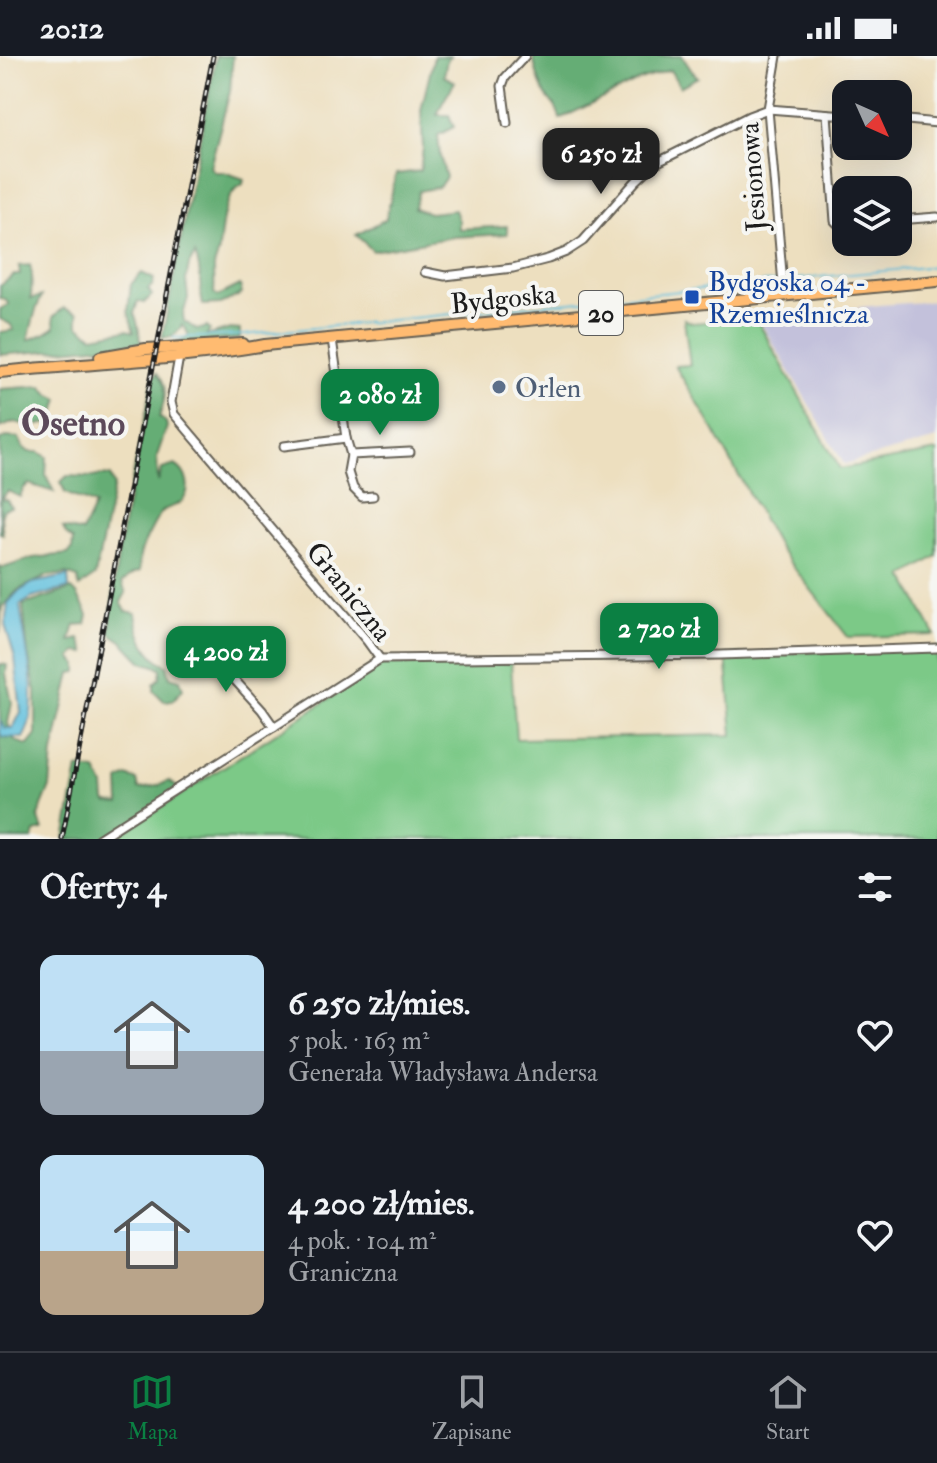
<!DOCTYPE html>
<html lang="pl">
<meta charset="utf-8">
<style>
body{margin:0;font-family:"IM FELL Double Pica",serif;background:#20242c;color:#f1f3f6;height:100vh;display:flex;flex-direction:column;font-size:30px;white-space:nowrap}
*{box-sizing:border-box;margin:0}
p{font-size:26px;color:#9ea1a6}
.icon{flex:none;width:44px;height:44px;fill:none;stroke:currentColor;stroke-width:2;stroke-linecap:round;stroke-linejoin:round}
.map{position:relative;height:783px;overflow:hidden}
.panel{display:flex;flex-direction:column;background:#171b24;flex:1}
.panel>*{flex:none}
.needle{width:52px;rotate:135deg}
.fabs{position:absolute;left:832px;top:24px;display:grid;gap:16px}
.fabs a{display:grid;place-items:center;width:80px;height:80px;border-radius:16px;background:#171b24;box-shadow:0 8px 32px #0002;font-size:40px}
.price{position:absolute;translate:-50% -68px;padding:0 18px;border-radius:16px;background:#0b8043;color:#fff;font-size:26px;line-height:52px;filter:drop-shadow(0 2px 4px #0008)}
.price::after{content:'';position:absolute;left:50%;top:48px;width:24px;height:18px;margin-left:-12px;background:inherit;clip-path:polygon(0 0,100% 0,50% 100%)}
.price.on{background:#222;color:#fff}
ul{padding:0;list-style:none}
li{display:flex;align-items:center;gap:24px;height:200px;padding:0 40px}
li span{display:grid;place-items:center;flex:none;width:224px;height:160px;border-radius:16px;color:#555}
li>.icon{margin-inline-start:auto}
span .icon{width:96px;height:96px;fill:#fffc;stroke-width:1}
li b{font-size:34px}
h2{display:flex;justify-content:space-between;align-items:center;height:96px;padding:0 40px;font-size:34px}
.status{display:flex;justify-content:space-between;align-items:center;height:56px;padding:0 40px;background:#171b24;direction:ltr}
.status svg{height:22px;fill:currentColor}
.dock{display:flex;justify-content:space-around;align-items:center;height:112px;border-top:2px solid #363941;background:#171b24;font-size:22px;color:#9ea1a6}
.dock a{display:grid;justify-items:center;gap:4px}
.dock .on{color:#0b8043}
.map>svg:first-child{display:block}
.industrial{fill:#c3c1db}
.green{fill:#7cc987;stroke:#4c7252;stroke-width:2}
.forest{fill:#65ad74;stroke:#406448;stroke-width:2}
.water{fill:#5fbfdd;stroke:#3e6e7c;stroke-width:2}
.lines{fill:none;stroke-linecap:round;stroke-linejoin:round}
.stream{stroke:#5fbfdd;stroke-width:2}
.minor-casing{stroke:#656055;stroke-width:11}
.primary-casing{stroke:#656055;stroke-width:14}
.minor{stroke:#fff;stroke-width:7}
.primary{stroke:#ffbb71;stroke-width:10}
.rail-casing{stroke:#1c1c1c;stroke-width:5}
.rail{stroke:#f6f6f2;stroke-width:2;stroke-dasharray:6;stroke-linecap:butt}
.transit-dot{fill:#1a4fb4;stroke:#f6f6f2;stroke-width:3}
.service-dot{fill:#5c6f8a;stroke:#f6f6f2;stroke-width:3}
.labels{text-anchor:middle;stroke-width:8;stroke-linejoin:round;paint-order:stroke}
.shield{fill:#f6f6f2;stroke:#5d5d5c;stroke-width:2}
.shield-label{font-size:26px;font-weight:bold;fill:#1c1c1c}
.street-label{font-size:28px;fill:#1c1c1c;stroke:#f6f6f2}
.transit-label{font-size:28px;fill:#164399;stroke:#f6f6f2;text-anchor:start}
.service-label{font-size:28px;fill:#4e5e75;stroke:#f6f6f2;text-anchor:start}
.district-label{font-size:36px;font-weight:bold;fill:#5c495a;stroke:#f6f6f2}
</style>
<div class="status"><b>20:12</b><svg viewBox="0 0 49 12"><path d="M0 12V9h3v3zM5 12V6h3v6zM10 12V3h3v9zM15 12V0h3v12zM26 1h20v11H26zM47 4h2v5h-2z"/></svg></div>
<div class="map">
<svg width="937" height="783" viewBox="0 0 937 783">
<rect width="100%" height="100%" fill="#f6f6f2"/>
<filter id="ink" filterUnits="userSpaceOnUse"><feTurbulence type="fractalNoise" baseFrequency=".0125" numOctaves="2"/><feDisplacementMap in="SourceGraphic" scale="16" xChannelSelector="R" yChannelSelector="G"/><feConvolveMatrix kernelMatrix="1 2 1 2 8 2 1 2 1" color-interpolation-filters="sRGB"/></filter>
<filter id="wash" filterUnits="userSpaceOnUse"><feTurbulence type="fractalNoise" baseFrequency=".006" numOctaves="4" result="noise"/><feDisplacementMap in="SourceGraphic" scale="32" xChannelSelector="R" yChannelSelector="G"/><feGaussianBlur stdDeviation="1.8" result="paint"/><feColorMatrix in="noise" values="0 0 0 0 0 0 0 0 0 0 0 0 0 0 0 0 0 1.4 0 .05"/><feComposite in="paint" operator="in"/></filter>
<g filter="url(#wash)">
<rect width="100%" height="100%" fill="#eddfbf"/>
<polygon class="industrial" points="937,245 937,383 844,408 758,262 880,249"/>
<g class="green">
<polygon points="756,262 840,413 937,395 937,500 904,520 935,579 848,581 780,494 708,364 675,310 690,309 684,263 692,267"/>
<polygon points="937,592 937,783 112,783 383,608 511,607 516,683 733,679 726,599"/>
</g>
<g class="forest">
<path d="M216,0h17l-3,35 -20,76 5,5h9l20,7 -1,5c-21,11 -21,43 -24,64 0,7 -4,13 -5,19 0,9 1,18 0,26l4,3 22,-11 2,9 -21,10 -18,1c-5,-18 0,-33 -8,-51l-6,11 -3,15 2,18 -5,17 1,6 13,9 10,-3 3,3 -4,6 24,-7 10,1v9l-20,1 -18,4 -25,-1 11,-6v-4l-6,-8c-4,9 -10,12 -20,13z"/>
<polygon points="434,0 450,0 447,4 444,20 455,26 443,46 437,59 449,59 454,71 438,79 440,100 446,121 439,131 419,135 414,152 430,157 455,154 459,165 459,173 507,170 507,178 454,181 373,195 356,179 386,163 396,118 420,115 423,92 421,54"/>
<path d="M533,0h149l10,15 6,6 -18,10 -10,-17 -30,10 -80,39c-3,-15 -11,-17 -17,-29 -5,-11 -8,-23 -10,-34z"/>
<path d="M30,209l2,10 -1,24 11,-3c-9,17 -9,27 -14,44l16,-6 11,-7 -2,-10 11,-9 14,5v12l15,11 34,-6 7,2 -6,-21 3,-27 11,-11 12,6 -2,7 -4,3 4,6 -8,8 -6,-2 -4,13c5,9 4,19 8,29l-142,12v-23l14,-2 -4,-6 -10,-5v-10l9,-5 -5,-5 -4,-1v-12l14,-11h6l-1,-9z"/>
<path d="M157,317c12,12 8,29 2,44l7,5 1,5 -10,29 1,26 4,-13 13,-4c13,7 18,27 5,38 -5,4 -13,4 -17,8 -6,5 -20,34 -22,41 -2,6 -2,13 -1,19l-8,3 -10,9 4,10 -5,9 5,9 10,2c2,21 11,44 31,52l3,12 10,3 3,9 -10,11 -9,1 -10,-10v-7l6,-6 1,-10 -19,-6 -19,-20 -13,-9c4,-86 27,-171 43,-255z"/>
<polygon points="42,330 49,338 59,343 53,363 50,367 33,370 14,366 0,372 0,333"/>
<polygon points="6,381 19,382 23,391 29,396 39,396 47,401 46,419 54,436 29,428 24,432 20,441 8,435 1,443 7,444 11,451 4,453 1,461 3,478 0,477 0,384"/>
<polygon points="102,419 110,420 114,429 95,520 79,531 78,522 66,518 47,520 18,534 2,551 0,577 0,510 3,512 33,502 68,498 72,493 73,484 66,478 63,472 82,476 95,449 65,437 61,426 67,420 93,421"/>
<polygon points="72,533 77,538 88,559 86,568 75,569 70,585 80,583 86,597 77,596 71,602 78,609 78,616 71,617 53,697 50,731 38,760 43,774 35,776 33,783 0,783 0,608 7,609 6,618 12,647 8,667 15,685 28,689 36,679 36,635 28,598 23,549"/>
<polygon points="78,712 96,715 104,730 105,744 108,747 120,748 119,725 127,720 137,724 139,733 157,730 169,725 178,732 175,736 119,779 118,783 65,783"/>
</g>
<path class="water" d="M68,520l1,12 -37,10 -12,7c4,38 23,99 3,133l-21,-1 -2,-4v-13l5,8h8l8,-16 -6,-54 -10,-33 3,-22 9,-10 16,-10z"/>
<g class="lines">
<g class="stream">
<polyline points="787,224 937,210"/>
<polyline points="173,282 244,279 780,225"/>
</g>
</g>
</g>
<g filter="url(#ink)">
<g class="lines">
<g class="minor-casing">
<g id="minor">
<polyline points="777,0 768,53 784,240"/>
<polyline points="827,58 835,165 839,169 846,169"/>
<polyline points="898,63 937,67"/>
<polyline points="507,67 502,30 505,22 525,0"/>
<polyline points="898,164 937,161"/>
<polyline points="425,216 445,220 513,212 548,203 566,196 583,185 635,126 654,108 749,60 768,53 846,59"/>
<polyline points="332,283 346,382 351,399 348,416 353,432 362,441 373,440"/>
<polyline points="181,298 179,301 171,346 174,358 367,585 380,603"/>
<polyline points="284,390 346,382"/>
<polyline points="351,399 410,396"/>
<polyline points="201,587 262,654 274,671"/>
<polyline points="380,603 720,599 937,592"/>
<polyline points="98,783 380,603"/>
</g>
</g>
<g class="primary-casing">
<g id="primary">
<polyline points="100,301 146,293 243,288"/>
<path d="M0,316c88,-9 178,-11 265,-27l672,-64"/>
</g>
</g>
<use href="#minor" class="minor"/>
<use href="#primary" class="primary"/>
<g class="rail-casing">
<polyline id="rail" points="62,783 213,0"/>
</g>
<use href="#rail" class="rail"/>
</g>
</g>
<rect class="transit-dot" x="684" y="233" width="16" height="16" rx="4"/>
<circle class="service-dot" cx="499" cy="331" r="8"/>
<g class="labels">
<rect class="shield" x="579" y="235" width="44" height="44" rx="6"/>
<g class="shield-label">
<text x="601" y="266">20</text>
</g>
<g class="street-label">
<text transform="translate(752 121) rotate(-94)" y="10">Jesionowa</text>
<text transform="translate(503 242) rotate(-6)" y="10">Bydgoska</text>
<text transform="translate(350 535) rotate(51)" y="10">Graniczna</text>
</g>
<g class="transit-label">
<text x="708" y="235">Bydgoska 04 -<tspan x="708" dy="32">Rzemieślnicza</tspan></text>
</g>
<g class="service-label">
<text x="515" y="341">Orlen</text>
</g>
<g class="district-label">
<text x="73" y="379">Osetno</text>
</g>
</g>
</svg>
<div class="fabs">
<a><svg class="needle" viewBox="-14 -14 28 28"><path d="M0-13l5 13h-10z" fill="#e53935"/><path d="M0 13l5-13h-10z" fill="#9ea1a6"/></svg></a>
<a><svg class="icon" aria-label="layers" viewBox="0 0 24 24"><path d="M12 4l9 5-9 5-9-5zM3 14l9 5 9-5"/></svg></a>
</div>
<b class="price on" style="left:601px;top:140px">6 250 zł</b>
<b class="price" style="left:380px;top:381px">2 080 zł</b>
<b class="price" style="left:659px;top:615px">2 720 zł</b>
<b class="price" style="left:226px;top:638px">4 200 zł</b>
</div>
<section class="panel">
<h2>Oferty: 4<svg class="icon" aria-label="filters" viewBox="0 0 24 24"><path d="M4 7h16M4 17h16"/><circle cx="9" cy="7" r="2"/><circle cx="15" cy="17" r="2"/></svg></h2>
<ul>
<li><span style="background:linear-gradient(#bfe0f5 60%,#9aa5b1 0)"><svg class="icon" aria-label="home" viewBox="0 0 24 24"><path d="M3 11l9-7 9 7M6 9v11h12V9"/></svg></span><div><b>6 250 zł/mies.</b><p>5 pok. · 163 m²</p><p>Generała Władysława Andersa</p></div><svg class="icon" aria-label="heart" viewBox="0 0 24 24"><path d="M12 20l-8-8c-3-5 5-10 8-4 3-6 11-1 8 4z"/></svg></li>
<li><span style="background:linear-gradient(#bfe0f5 60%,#b9a48a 0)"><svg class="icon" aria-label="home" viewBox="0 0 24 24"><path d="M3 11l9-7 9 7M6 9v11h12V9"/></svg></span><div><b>4 200 zł/mies.</b><p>4 pok. · 104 m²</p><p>Graniczna</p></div><svg class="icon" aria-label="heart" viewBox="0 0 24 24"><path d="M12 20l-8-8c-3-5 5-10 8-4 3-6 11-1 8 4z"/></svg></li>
</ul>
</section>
<nav class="dock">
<a class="on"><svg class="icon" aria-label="map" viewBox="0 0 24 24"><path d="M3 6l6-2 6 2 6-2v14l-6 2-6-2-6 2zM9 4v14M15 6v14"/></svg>Mapa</a>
<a><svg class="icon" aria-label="saved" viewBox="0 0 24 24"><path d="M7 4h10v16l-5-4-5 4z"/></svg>Zapisane</a>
<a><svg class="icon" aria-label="home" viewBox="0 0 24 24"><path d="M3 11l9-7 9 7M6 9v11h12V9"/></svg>Start</a>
</nav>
